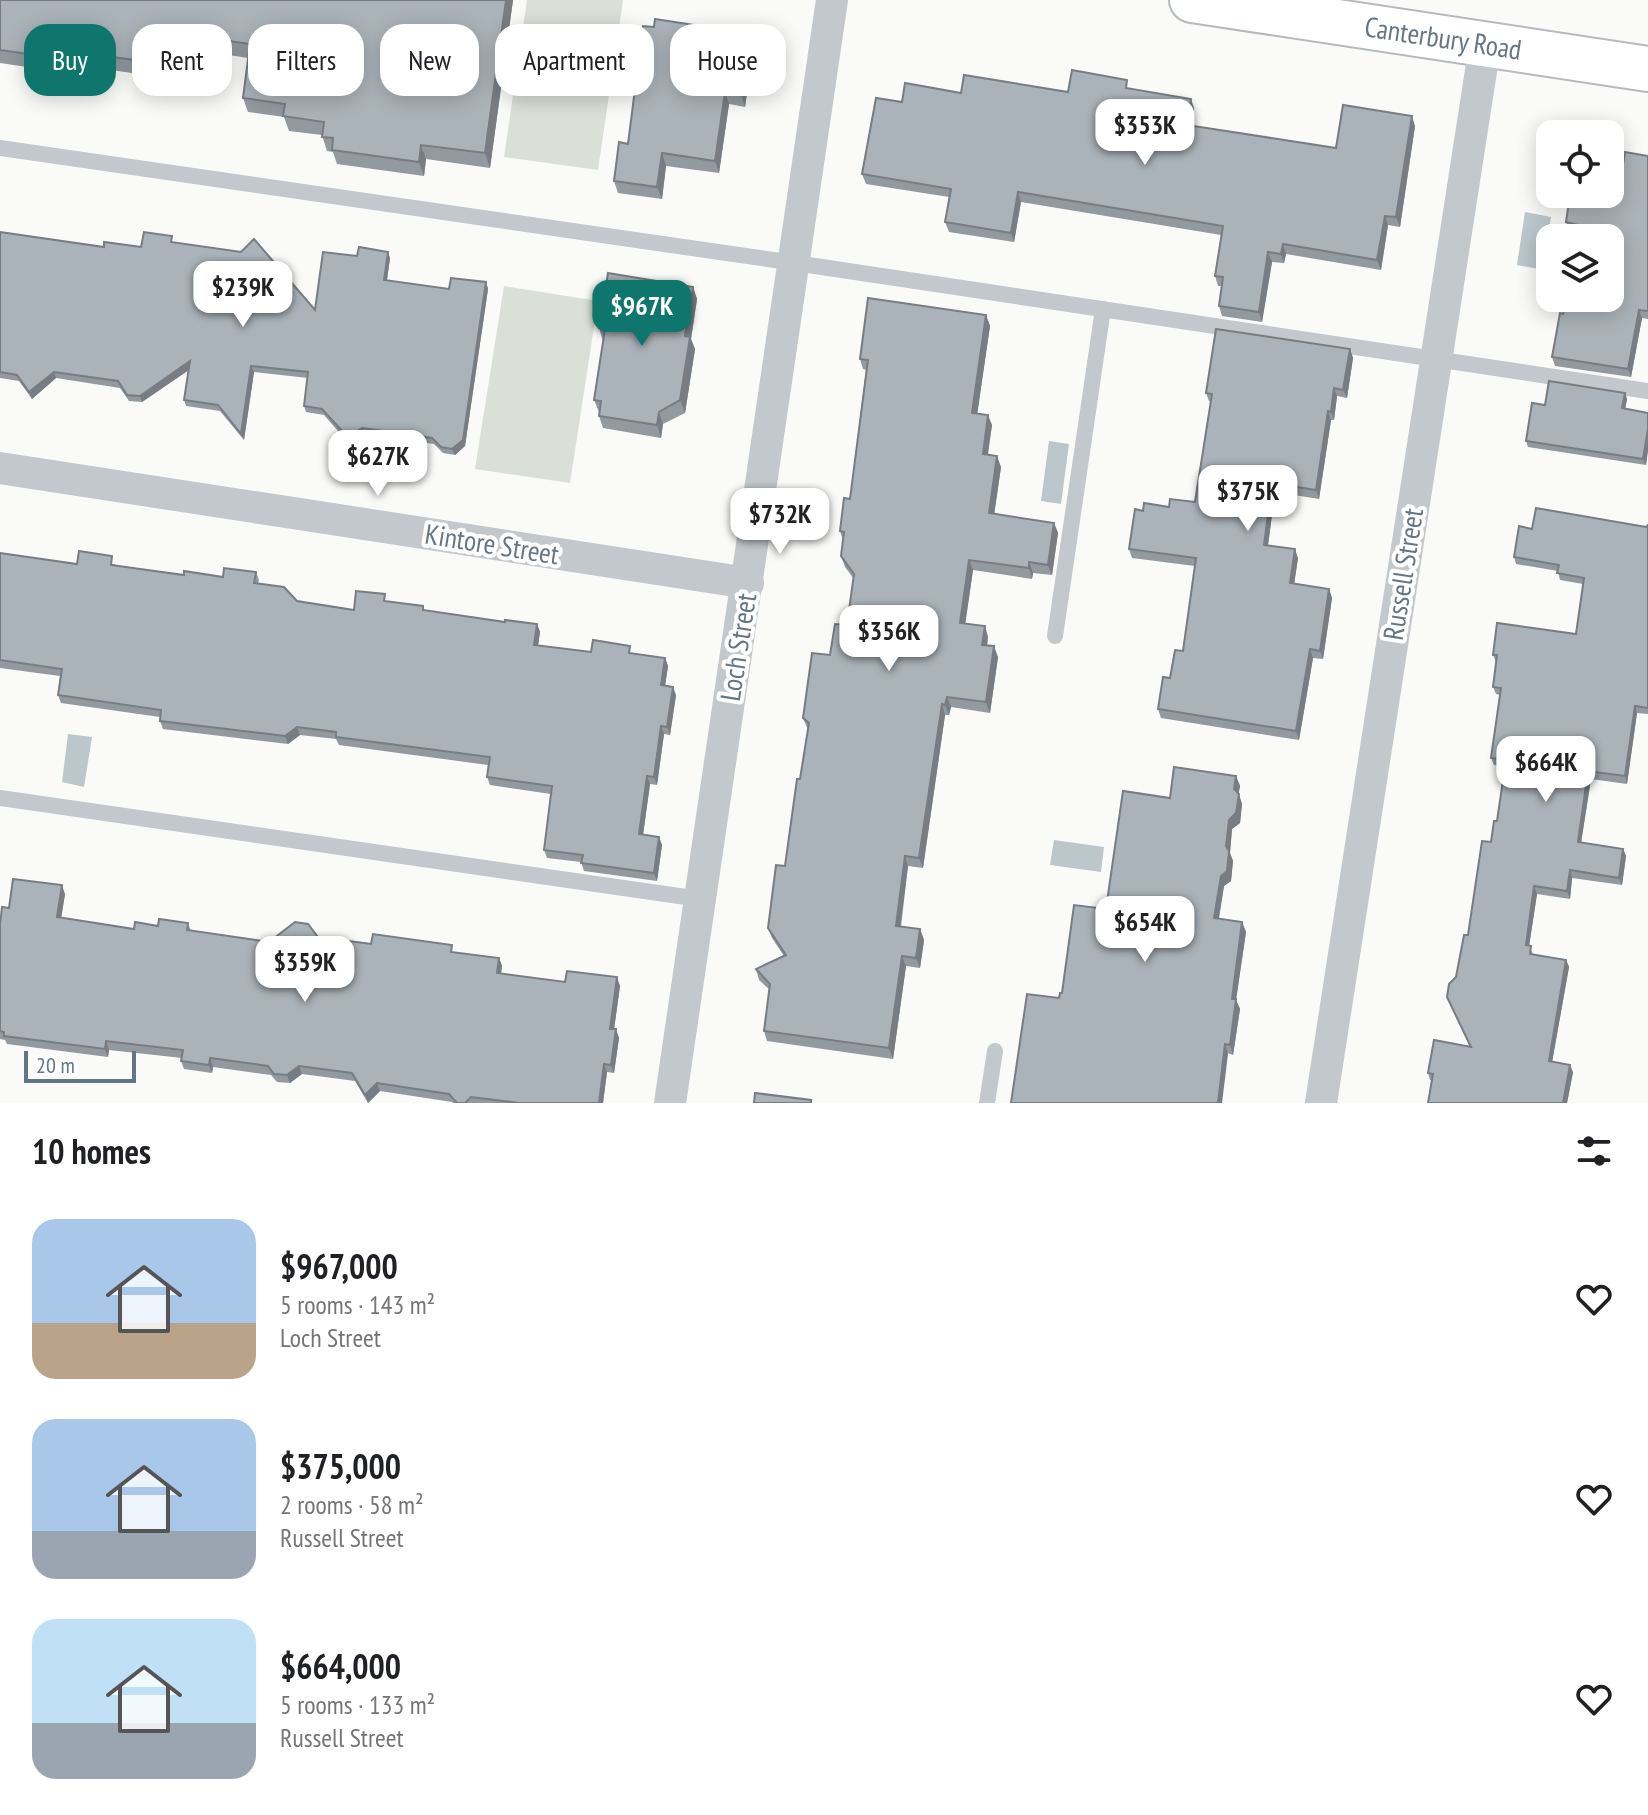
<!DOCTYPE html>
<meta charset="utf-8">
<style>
body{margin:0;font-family:"PT Sans Narrow",sans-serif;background:#f6f6f6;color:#202124;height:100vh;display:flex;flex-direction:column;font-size:30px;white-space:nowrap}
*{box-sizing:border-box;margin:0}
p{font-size:26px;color:#757577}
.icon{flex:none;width:44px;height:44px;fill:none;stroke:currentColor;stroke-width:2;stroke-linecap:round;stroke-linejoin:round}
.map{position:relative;height:1103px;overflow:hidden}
.details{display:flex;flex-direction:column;background:#fff;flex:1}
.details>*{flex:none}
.guide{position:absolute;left:24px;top:24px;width:800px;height:72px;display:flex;gap:16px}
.controls{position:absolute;left:1536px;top:120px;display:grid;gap:16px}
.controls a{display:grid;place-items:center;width:88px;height:88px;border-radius:16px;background:#fff;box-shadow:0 4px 20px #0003;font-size:40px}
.scale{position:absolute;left:24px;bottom:20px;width:112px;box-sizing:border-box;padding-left:8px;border:4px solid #657683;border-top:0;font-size:22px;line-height:28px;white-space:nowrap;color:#657683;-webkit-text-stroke:6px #fff;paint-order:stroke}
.price{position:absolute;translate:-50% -68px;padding:0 18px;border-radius:16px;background:#fff;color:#222;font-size:26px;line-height:52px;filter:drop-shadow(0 2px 4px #0008)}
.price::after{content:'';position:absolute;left:50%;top:48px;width:24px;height:18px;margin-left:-12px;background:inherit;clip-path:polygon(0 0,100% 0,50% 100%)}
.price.selected{background:#0f766e;color:#fff}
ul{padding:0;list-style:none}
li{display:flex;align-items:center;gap:24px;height:200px;padding:0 32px}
li span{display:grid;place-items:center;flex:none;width:224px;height:160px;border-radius:24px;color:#555}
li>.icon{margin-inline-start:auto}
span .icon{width:96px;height:96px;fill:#fffc;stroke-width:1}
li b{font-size:34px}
h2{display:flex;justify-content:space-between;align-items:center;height:96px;padding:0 32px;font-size:34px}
.pill{padding:0 28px;border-radius:24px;background:#fff;box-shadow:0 4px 20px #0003;font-size:28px;line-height:72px}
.pill.selected{background:#0f766e;color:#fff}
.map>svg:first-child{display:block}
.green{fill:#dadfd7}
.water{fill:#bbc7cb}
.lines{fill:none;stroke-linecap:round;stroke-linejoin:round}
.primary-casing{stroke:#b5babe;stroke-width:48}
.lane{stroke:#c3c8cc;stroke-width:16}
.street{stroke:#c3c8cc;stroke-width:32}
.primary{stroke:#fff;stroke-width:44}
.wall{fill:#929a9f}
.shaded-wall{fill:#777d82}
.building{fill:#aab3b9;stroke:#777d82;stroke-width:2}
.labels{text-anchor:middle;stroke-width:8;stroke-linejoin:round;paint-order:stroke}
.street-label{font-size:28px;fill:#657683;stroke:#fff}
</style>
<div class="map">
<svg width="1648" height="1103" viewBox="0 0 1648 1103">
<rect width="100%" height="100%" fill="#fafaf8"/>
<g class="green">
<polygon points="527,0 623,0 598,170 504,157"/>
<polygon points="504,286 598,301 570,483 475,469"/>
</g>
<g class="water">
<polygon points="1525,212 1551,217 1544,270 1517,265"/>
<polygon points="1049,441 1069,444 1061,504 1041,501"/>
<polygon points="68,734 92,737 84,787 62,782"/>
<polygon points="1054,840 1104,847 1101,872 1050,865"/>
</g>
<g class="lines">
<g class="primary-casing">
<g id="primary">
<path id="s1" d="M1192,0l456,69"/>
</g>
</g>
<g class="lane">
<polyline points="0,148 795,263 1648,391"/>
<polyline points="1055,636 1103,309"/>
<polyline points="0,798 700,899"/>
<polyline points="987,1103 995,1051"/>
</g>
<g class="street">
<polyline points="0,468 748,583"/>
<polyline points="670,1103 832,0"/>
<polyline points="1321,1103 1485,45"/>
</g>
<use href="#primary" class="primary"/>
</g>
<g class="wall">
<polygon points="0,0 513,0 490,168 426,159 424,176 337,164 333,152 327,151 322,135 289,131 284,117 248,112 243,98 248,58 151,43 146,75 62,63 61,72 0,63"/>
<polygon points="738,43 736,65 749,79 745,107 729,104 719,173 666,166 662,199 618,193 614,181 628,144"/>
<polygon points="1131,89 1194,108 1192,126 1336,148 1415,126 1400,227 1388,225 1381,270 1286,254 1284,263 1272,262 1262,322 1222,316 1219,306 1222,286 1218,286 1215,276 1221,235 1021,202 1014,242 949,232 945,222 949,197 866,184 862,174 902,102"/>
<polygon points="1648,156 1648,319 1642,318 1631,377 1555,366 1552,357 1563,314 1577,232 1569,231 1566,222 1623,165"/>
<polygon points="0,232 104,247 141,247 174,242 315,310 357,256 390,258 387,280 449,289 486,282 488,289 465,446 455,455 443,453 434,444 364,434 356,440 344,438 324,415 306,412 304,406 308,378 254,372 244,440 220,411 186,406 184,400 188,370 142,402 129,401 120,388 56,378 32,399 19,381 0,378"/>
<polygon points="693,287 697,299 691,339 695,349 685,413 663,424 661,438 603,428 599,416 599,412 594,400 603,341 599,328"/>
<polygon points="986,315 990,326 977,413 992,425 988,455 1001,467 994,514 1054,523 1058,533 1052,575 1033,573 1032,579 973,570 965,623 988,637 987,645 998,657 990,713 951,707 949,715 945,715 923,868 908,866 901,927 920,929 924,940 920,968 906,966 893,1059 767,1041 764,1031 770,990 759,980 756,969 784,956 772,938 768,928 785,866 800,779 808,730 803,718 830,655 847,625 854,579 845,567 841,556 843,540 840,531 850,499 866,370 863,369 860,359"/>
<polygon points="1350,349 1353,358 1347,398 1337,396 1334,420 1331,420 1319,499 1275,492 1268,545 1298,558 1294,584 1329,589 1332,598 1323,659 1313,658 1299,740 1161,718 1158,709 1183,651 1195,566 1132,558 1129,549 1143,511 1195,502 1211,402 1209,401 1206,393"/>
<polygon points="1625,393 1627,399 1625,409 1648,413 1648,450 1646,465 1528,447 1526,441 1545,405"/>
<polygon points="1648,525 1648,714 1637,713 1627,784 1591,779 1581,843 1623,849 1626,856 1622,885 1572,878 1570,899 1537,894 1529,946 1533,954 1566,960 1569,967 1552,1062 1573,1072 1567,1103 1428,1103 1432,1080 1430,1080 1428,1073 1470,1047 1447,997 1456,977 1468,935 1497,821 1505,766 1494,765 1491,758 1500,695 1496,694 1493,687 1496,662 1493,655 1576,634 1583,584 1560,580 1558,571 1516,564 1514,557 1532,529 1646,527"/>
<polygon points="0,553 77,564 115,564 115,565 184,575 223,577 256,572 259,580 258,583 297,601 354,610 388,601 423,606 425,611 505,622 537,624 540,632 538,645 591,652 633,653 665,658 668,666 665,685 676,695 670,735 664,734 657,785 650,784 643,835 659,837 662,845 657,881 584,871 581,862 547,858 544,850 551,794 490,785 487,777 488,765 339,745 336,739 300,735 288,744 163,729 160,721 160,717 61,703 58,695 60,676 0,668"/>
<polygon points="1236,776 1240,786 1238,794 1242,804 1240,823 1232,829 1230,853 1233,861 1231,881 1224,886 1219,919 1242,922 1246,932 1236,1000 1240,1009 1233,1055 1059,998 1062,993 1106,909 1170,798"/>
<polygon points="65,894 61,918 134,929 188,923 191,931 269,942 318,937 455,953 499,958 502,966 501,974 565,982 620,986 614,1029 619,1038 614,1073 607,1072 603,1103 453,1103 452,1102 380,1091 368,1103 355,1081 302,1074 290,1083 277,1082 271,1075 213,1067 212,1073 184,1069 181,1061 182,1058 109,1050 108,1057 7,1044 5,1040 0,1039 0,924 9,908"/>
</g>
<g class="shaded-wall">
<polygon points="506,0 513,0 490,168 485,153"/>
<polygon points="146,29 151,43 146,75 141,61"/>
<polygon points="734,31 738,43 734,76 730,64"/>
<polygon points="57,49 62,63 61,72 56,58"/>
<polygon points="745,66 749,79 745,107 741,94"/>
<polygon points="725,92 729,104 719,173 715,161"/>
<polygon points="1191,99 1194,108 1190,135 1187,125"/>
<polygon points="1412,116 1415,126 1400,227 1396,217"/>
<polygon points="421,145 426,159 424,176 419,162"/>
<polygon points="662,153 666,166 662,199 657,187"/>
<polygon points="1018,192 1021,202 1014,242 1011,233"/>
<polygon points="1385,216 1388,225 1381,270 1377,260"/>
<polygon points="1283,244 1286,254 1284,263 1281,254"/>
<polygon points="388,252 390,258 386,286 384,280"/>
<polygon points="1268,252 1272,262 1262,322 1259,312"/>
<polygon points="486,282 488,289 465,446 455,455 452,449"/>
<polygon points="693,287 697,299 691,339 695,349 685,413 680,400 685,336"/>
<polygon points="1639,310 1642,318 1631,377 1628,369"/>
<polygon points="986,315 990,326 976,423 972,413"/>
<polygon points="1350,349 1353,358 1347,398 1343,390"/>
<polygon points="190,361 192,368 142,402 140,396"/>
<polygon points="251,366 254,372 244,440 241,434"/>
<polygon points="54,372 56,378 32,399 29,392"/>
<polygon points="1334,388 1337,396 1334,420 1331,412"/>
<polygon points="1625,393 1627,399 1624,415 1622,408"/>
<polygon points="1328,411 1331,420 1319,499 1316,490"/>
<polygon points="659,412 663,424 661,438 657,425"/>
<polygon points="988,415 992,425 986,464 983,454"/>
<polygon points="362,428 364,434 356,440 354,433"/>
<polygon points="1648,429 1648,450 1646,465 1643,459"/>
<polygon points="997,456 1001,467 993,523 989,513"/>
<polygon points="1272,483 1275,492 1267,553 1264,545"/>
<polygon points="1054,523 1058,533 1052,575 1048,565"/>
<polygon points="1295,549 1298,558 1293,592 1290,583"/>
<polygon points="969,560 973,570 964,633 960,623"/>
<polygon points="1029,562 1033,573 1032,579 1029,568"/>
<polygon points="1329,589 1332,598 1323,659 1320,651"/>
<polygon points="537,624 540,632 537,653 534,645"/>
<polygon points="985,626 988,637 986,655 982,645"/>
<polygon points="994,646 998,657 990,713 986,702"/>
<polygon points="1310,649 1313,658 1299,740 1296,731"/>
<polygon points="665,658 668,666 664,693 661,685"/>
<polygon points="673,687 676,695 670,735 667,727"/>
<polygon points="947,697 951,707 949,715 945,705"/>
<polygon points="942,704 945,715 923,868 919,858"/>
<polygon points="1635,706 1637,713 1627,784 1625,776"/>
<polygon points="661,726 664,734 657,785 654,777"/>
<polygon points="297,727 300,735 288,744 285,736"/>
<polygon points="1588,771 1591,779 1580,849 1578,842"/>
<polygon points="647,776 650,784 642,842 639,834"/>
<polygon points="1236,776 1240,786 1238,798 1234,789"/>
<polygon points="1239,794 1242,804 1240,823 1232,829 1230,853 1233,861 1231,881 1224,886 1217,928 1214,918 1226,846 1229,820"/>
<polygon points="659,837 662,845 657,881 654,873"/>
<polygon points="1623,849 1626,856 1622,885 1619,878"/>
<polygon points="905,856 908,866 899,936 896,926"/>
<polygon points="1570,870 1572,878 1570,899 1567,891"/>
<polygon points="62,885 65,894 60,925 57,917"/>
<polygon points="1534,886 1537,894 1528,953 1526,945"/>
<polygon points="1242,922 1246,932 1236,1000 1240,1009 1233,1055 1230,1045 1232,999"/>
<polygon points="920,929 924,940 920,968 916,958"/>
<polygon points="902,956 906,966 893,1059 889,1048"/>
<polygon points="499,958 502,966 500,981 497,973"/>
<polygon points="1566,960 1569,967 1551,1068 1549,1061"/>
<polygon points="617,977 620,986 613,1037 610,1029"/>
<polygon points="616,1029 619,1038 614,1073 611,1065"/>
<polygon points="106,1041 109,1050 108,1057 105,1049"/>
<polygon points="1225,1044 1228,1054 1222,1103 1218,1103"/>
<polygon points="210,1058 213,1067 212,1073 209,1065"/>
<polygon points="604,1064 607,1072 603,1103 599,1103"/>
<polygon points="1570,1065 1573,1072 1567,1103 1563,1103"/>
<polygon points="299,1066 302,1074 290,1083 287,1075"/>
<polygon points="377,1083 380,1091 368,1103 365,1095"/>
</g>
<g class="building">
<polygon points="0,0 506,0 485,153 421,145 419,162 332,150 333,138 322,137 324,122 283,116 285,104 243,98 250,44 146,29 141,61 57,49 56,58 0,50"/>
<polygon points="655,19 734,31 730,64 745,66 741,94 725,92 715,161 662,153 657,187 614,181 619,142 628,144 643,26 654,27"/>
<polygon points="1072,70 1127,80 1126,88 1191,99 1187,125 1336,148 1343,105 1412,116 1396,217 1385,216 1377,260 1283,244 1281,254 1268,252 1259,312 1219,306 1223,277 1215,276 1223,226 1018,192 1011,233 945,222 951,189 862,174 876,98 902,102 905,83 961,93 964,75 1068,92"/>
<polygon points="1625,152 1648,156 1648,311 1639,310 1628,369 1552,357 1560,313 1563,314 1566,298 1610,298 1610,238 1576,238 1578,225 1566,222 1570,195 1581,197 1582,194 1610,194 1610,162 1623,165"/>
<polygon points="0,232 104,247 104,242 141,247 144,232 172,236 171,242 241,252 254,239 315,310 323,252 357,256 359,247 388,252 384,280 449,289 451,278 486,282 463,440 452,449 441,447 432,438 362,428 354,433 342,431 322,409 304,406 308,372 251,366 241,434 218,405 184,400 190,361 140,396 127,395 118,381 54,372 29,392 17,375 0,372"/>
<polygon points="608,273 693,287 685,336 690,337 680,400 659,412 657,425 599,416 601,401 594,400 605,329 599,328"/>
<polygon points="868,298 986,315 972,413 988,415 983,454 997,456 989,513 1054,523 1048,565 1029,562 1029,568 969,560 960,623 985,626 982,645 994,646 986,702 947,697 945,705 942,704 919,858 905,856 896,926 920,929 916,958 902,956 889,1048 764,1031 770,984 756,969 786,955 768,928 776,865 785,866 797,779 800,779 809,723 803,718 812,653 830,655 835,624 847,625 854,574 841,556 844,532 840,531 844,498 850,499 868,360 860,359"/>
<polygon points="1216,329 1350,349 1343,390 1334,388 1331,412 1328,411 1316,490 1272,483 1264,545 1295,549 1290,583 1329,589 1320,651 1310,649 1296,731 1158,709 1163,677 1170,678 1175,650 1183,651 1196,558 1129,549 1135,509 1143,511 1144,503 1169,507 1170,499 1195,502 1212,394 1206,393"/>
<polygon points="1549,381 1625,393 1622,408 1648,413 1648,429 1643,459 1526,441 1532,403 1545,405"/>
<polygon points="1536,508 1646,527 1648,525 1648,708 1635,706 1625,776 1588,771 1578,842 1623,849 1619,878 1570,870 1567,891 1534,886 1526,945 1531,946 1530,954 1566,960 1549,1061 1570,1065 1563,1103 1428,1103 1433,1074 1428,1073 1434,1040 1471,1047 1447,997 1449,984 1456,977 1464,935 1468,935 1482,841 1491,842 1494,821 1497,821 1506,760 1491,758 1501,688 1493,687 1497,655 1493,655 1497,623 1576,634 1584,578 1557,573 1559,565 1514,557 1519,526 1532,529"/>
<polygon points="79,551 112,556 111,565 184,575 184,571 223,577 224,568 256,572 254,583 284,587 297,601 354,610 356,591 385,594 384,601 423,606 423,610 505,622 505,620 537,624 534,645 591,652 593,640 630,646 629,653 665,658 661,685 673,687 667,727 661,726 654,777 647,776 639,834 659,837 654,873 581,863 583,855 544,850 552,786 487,777 490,757 336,737 336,732 297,727 285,736 160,721 161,710 58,695 62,669 0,660 0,553 77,564"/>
<polygon points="1174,767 1236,776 1234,789 1239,794 1236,813 1229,820 1226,846 1229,851 1227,871 1221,876 1214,918 1242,922 1232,999 1236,999 1230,1045 1225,1044 1218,1103 1011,1103 1027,994 1059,998 1060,993 1062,993 1074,905 1106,909 1123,791 1170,798"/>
<polygon points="13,879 62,885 57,917 134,929 135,922 158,926 159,919 188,923 187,930 269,942 295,922 308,924 318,937 371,944 373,934 452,945 451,952 499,958 497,973 565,982 567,971 617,977 610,1029 616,1029 611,1065 604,1064 599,1103 519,1103 471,1097 465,1103 457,1103 449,1094 377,1083 365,1095 352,1073 299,1066 287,1075 274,1074 268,1066 210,1058 209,1065 181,1061 183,1050 106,1041 105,1049 4,1036 4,1032 0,1031 0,924 2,907 9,908"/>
<polygon points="755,1093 811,1100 811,1103 754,1103"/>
</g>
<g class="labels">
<g class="street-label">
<text dy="10" stroke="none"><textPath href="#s1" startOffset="254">Canterbury Road</textPath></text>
<text transform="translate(492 544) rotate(9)" y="10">Kintore Street</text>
<text transform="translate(1403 574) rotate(-81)" y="10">Russell Street</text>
<text transform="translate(738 647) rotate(-81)" y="10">Loch Street</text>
</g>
</g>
</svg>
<div class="controls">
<a><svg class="icon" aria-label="locate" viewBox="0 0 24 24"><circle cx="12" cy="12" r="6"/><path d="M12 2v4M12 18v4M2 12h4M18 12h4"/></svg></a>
<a><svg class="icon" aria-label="layers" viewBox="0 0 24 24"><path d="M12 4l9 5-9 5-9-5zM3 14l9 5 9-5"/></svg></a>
</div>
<div class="scale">20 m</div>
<b class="price" style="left:1145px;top:167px">$353K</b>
<b class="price" style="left:243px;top:329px">$239K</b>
<b class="price selected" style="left:642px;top:348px">$967K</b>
<b class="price" style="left:378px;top:498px">$627K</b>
<b class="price" style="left:1248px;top:533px">$375K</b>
<b class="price" style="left:780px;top:556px">$732K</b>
<b class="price" style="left:889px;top:673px">$356K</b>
<b class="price" style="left:1546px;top:804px">$664K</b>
<b class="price" style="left:1145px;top:964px">$654K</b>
<b class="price" style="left:305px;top:1004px">$359K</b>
<div class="guide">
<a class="pill selected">Buy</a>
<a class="pill">Rent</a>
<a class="pill">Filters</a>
<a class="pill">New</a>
<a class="pill">Apartment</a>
<a class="pill">House</a>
</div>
</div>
<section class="details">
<h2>10 homes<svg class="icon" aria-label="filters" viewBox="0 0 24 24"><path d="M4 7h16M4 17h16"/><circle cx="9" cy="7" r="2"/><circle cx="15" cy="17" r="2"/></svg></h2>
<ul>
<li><span style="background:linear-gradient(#a9c7e8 65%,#b9a48a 0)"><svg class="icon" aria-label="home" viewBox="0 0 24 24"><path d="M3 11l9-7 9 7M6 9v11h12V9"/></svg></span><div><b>$967,000</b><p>5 rooms · 143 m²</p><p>Loch Street</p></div><svg class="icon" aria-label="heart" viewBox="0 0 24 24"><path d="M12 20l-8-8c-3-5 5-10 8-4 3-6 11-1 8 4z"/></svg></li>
<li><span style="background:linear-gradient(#a9c7e8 70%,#9aa5b1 0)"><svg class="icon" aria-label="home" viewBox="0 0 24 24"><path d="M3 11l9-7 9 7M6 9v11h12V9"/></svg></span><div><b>$375,000</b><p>2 rooms · 58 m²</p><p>Russell Street</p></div><svg class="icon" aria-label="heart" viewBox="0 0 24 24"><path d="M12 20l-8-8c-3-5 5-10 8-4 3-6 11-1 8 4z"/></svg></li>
<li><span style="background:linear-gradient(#bfe0f5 65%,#9aa5b1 0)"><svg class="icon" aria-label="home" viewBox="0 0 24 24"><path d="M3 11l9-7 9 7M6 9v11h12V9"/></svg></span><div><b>$664,000</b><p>5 rooms · 133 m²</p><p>Russell Street</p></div><svg class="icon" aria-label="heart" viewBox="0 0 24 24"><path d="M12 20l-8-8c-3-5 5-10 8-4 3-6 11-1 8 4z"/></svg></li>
</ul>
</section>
